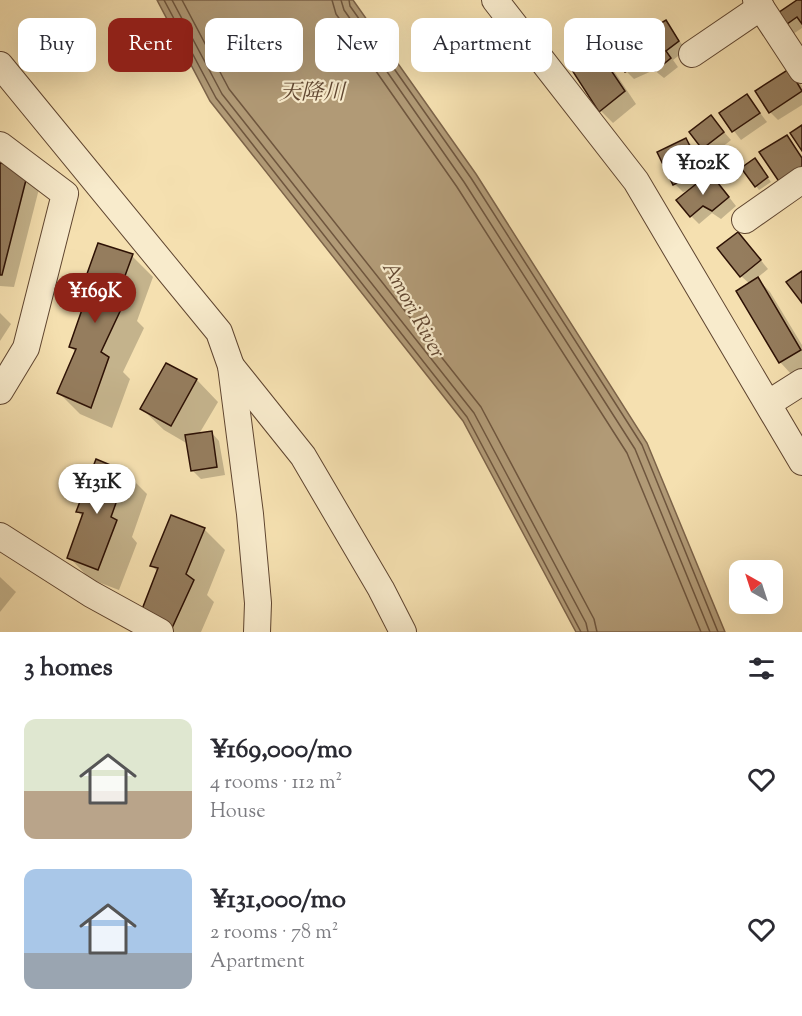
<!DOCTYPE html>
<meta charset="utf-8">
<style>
body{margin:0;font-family:"Sorts Mill Goudy","Noto Serif JP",serif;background:#f2f2f3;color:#2b2b33;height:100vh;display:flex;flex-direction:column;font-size:22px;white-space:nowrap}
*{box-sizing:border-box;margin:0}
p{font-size:20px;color:#7c7c81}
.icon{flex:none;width:33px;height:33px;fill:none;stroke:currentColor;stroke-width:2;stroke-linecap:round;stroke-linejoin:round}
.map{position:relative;height:632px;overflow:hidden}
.details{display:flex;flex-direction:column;background:#fff;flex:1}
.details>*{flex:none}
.guide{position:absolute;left:18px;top:18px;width:766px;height:54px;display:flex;gap:12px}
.needle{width:39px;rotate:321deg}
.controls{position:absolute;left:729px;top:560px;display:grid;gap:12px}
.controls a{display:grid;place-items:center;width:54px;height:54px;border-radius:12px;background:#fff;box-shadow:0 6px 24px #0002;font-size:30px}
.price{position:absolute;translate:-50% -51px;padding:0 14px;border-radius:21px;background:#fff;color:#222;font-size:20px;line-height:39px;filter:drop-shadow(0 2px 3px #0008)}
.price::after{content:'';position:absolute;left:50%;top:36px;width:18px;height:14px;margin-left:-9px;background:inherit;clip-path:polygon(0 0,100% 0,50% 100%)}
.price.on{background:#8f2418;color:#fff}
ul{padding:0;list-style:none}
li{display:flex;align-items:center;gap:18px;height:150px;padding:0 24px}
li span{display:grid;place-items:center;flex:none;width:168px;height:120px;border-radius:12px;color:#555}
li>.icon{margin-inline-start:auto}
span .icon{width:72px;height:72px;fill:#fffc;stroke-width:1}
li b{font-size:26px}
h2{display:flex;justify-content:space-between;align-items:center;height:72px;padding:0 24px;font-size:26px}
.tag{padding:0 21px;border-radius:12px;background:#fff;box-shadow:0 6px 24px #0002;font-size:21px;line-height:54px}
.tag.on{background:#8f2418;color:#fff}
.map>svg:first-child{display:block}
.water{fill:#b19a76;stroke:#7c6349;stroke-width:1.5}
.shadow{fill:#0003}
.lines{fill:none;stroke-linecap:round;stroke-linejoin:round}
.shore{stroke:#6f563e;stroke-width:1.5}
.building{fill:#957d5e;stroke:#2d1105;stroke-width:1.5}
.minor-casing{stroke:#5f4530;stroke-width:28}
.minor{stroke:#f8ebcc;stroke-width:26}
.labels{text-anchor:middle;stroke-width:4.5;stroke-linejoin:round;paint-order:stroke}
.water-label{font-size:22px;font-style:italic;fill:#624832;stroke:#f8ebcc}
</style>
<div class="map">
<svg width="802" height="632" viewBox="0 0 802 632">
<rect width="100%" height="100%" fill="#f5e0b0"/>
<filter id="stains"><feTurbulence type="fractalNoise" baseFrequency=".00333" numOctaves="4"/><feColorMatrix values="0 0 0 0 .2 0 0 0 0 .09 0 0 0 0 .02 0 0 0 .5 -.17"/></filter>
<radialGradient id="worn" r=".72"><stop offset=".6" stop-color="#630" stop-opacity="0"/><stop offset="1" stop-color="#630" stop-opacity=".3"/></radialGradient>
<polygon class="water" points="157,0 353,0 476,174 647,443 725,632 576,632 463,421 210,101"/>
<g class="shadow">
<polygon points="799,0 802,0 802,28 790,36 782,28"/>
<polygon points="666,22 686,50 673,60 678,67 664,78 654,70 634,79 626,71"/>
<polygon points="592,44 604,56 636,104 613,123 601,111 570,65"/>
<polygon points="797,79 802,86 802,105 778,120 770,112"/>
<polygon points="747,96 767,122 741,140 721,114"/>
<polygon points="711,117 731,140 711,156 703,148"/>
<polygon points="786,136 802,156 802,187"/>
<polygon points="686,139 694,148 708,176 710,175 718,183 736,206 721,219 712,213 699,224 691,216 692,189 683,192 675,184"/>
<polygon points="0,164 41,181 14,287 0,286"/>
<polygon points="758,164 771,182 759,190 756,186"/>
<polygon points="746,242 768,269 757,278 770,292 802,345 802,369 792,375 780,362 738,291 750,284 741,276"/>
<polygon points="132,256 153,277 137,321 144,328 123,372 130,379 112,428 80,414 59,393 76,352 70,347 85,304 80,299"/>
<polygon points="0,313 11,324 0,341"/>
<polygon points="167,365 197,380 218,402 199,434 211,432 219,441 225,475 201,479 192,470 188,444 164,430 142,409"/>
<polygon points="126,473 147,494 132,537 137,543 119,590 90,579 69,557 83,517 78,512"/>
<polygon points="204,529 225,550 207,595 214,602 201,632 163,632 158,572 152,566"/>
<polygon points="0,577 16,592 0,612"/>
</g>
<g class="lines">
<g class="shore">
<polyline points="164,0 216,98 467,417 581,632"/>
<polyline points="172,0 222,94 474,413 586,623 588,632"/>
<polyline points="182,0 229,89 481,407 594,619 597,632"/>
<polyline points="332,0 336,14 457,187 627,453 701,632"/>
<polyline points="341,0 344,10 464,182 635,449 710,632"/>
<polyline points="349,0 350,6 471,178 642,445 718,632"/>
</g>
</g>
<g class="building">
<polygon points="797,0 802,0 802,24 797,17 780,29 772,17"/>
<polygon points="666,20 679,41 666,51 671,58 655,71 645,63 625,72 613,52"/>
<polygon points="592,42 625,91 599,112 568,64"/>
<polygon points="789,69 802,91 769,113 755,91"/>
<polygon points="747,94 760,113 732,132 719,113"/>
<polygon points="711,115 724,132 702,149 689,132"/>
<polygon points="802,125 802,151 790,133"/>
<polygon points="787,135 802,158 802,173 782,186 759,152"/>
<polygon points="686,138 702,171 673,185 657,152"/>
<polygon points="755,158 768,177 755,187 741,168"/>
<polygon points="0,163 29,168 2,275 0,275"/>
<polygon points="710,173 729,197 712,211 703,206 690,217 676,200"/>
<polygon points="738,232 761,260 740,277 717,248"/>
<polygon points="98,243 133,254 115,303 123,305 101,352 109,357 91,408 57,393 76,349 69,347 85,301 78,299"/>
<polygon points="802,271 802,303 786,282"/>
<polygon points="758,277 801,350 779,363 736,291"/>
<polygon points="166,363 197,379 171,426 140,409"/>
<polygon points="212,431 217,467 191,471 185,435"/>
<polygon points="96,459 127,472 111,517 117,520 98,570 67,558 83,513 76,512"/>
<polygon points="171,515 205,528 186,574 194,580 172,628 141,612 158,568 150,566"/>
</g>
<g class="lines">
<g class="minor-casing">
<g id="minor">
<polyline points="495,0 636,181 802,462"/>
<polyline points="756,0 802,70"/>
<polyline points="692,54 761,7"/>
<polyline points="0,65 219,332 231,366 250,514 258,603 257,632"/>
<polyline points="0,145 65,194 26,348 0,391"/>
<polyline points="745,220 802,180"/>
<polyline points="231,366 303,456 381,589 403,632"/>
<polyline points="769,403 802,382"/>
<polyline points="0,536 91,594 160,632"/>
</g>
</g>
<use href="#minor" class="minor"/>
</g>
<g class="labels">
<g class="water-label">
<text x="312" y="99">天降川</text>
<text transform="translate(415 309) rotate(61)" y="8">Amori River</text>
</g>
</g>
<rect width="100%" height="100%" filter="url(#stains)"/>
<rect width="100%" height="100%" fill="url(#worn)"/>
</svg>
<div class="controls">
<a><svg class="needle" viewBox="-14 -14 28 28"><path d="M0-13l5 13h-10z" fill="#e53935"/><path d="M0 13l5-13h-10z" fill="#7c7c81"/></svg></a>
</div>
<b class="price" style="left:703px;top:196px">¥102K</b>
<b class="price on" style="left:95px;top:324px">¥169K</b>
<b class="price" style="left:97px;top:515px">¥131K</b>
<div class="guide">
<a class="tag">Buy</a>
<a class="tag on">Rent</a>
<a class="tag">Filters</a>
<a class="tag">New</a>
<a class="tag">Apartment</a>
<a class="tag">House</a>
</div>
</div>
<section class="details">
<h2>3 homes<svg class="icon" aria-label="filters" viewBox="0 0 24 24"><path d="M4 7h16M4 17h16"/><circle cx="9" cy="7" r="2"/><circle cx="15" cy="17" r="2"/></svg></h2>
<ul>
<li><span style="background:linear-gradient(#dfe7d0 60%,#b9a48a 0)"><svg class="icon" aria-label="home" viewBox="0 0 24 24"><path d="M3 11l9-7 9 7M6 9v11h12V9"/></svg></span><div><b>¥169,000/mo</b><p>4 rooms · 112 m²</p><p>House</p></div><svg class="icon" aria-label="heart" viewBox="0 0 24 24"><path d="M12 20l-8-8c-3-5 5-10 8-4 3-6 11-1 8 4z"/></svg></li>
<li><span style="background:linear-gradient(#a9c7e8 70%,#9aa5b1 0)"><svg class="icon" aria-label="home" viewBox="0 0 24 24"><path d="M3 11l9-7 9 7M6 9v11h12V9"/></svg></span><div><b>¥131,000/mo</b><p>2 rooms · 78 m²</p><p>Apartment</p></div><svg class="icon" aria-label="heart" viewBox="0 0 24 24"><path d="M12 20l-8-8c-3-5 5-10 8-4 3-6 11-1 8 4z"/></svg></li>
</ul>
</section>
